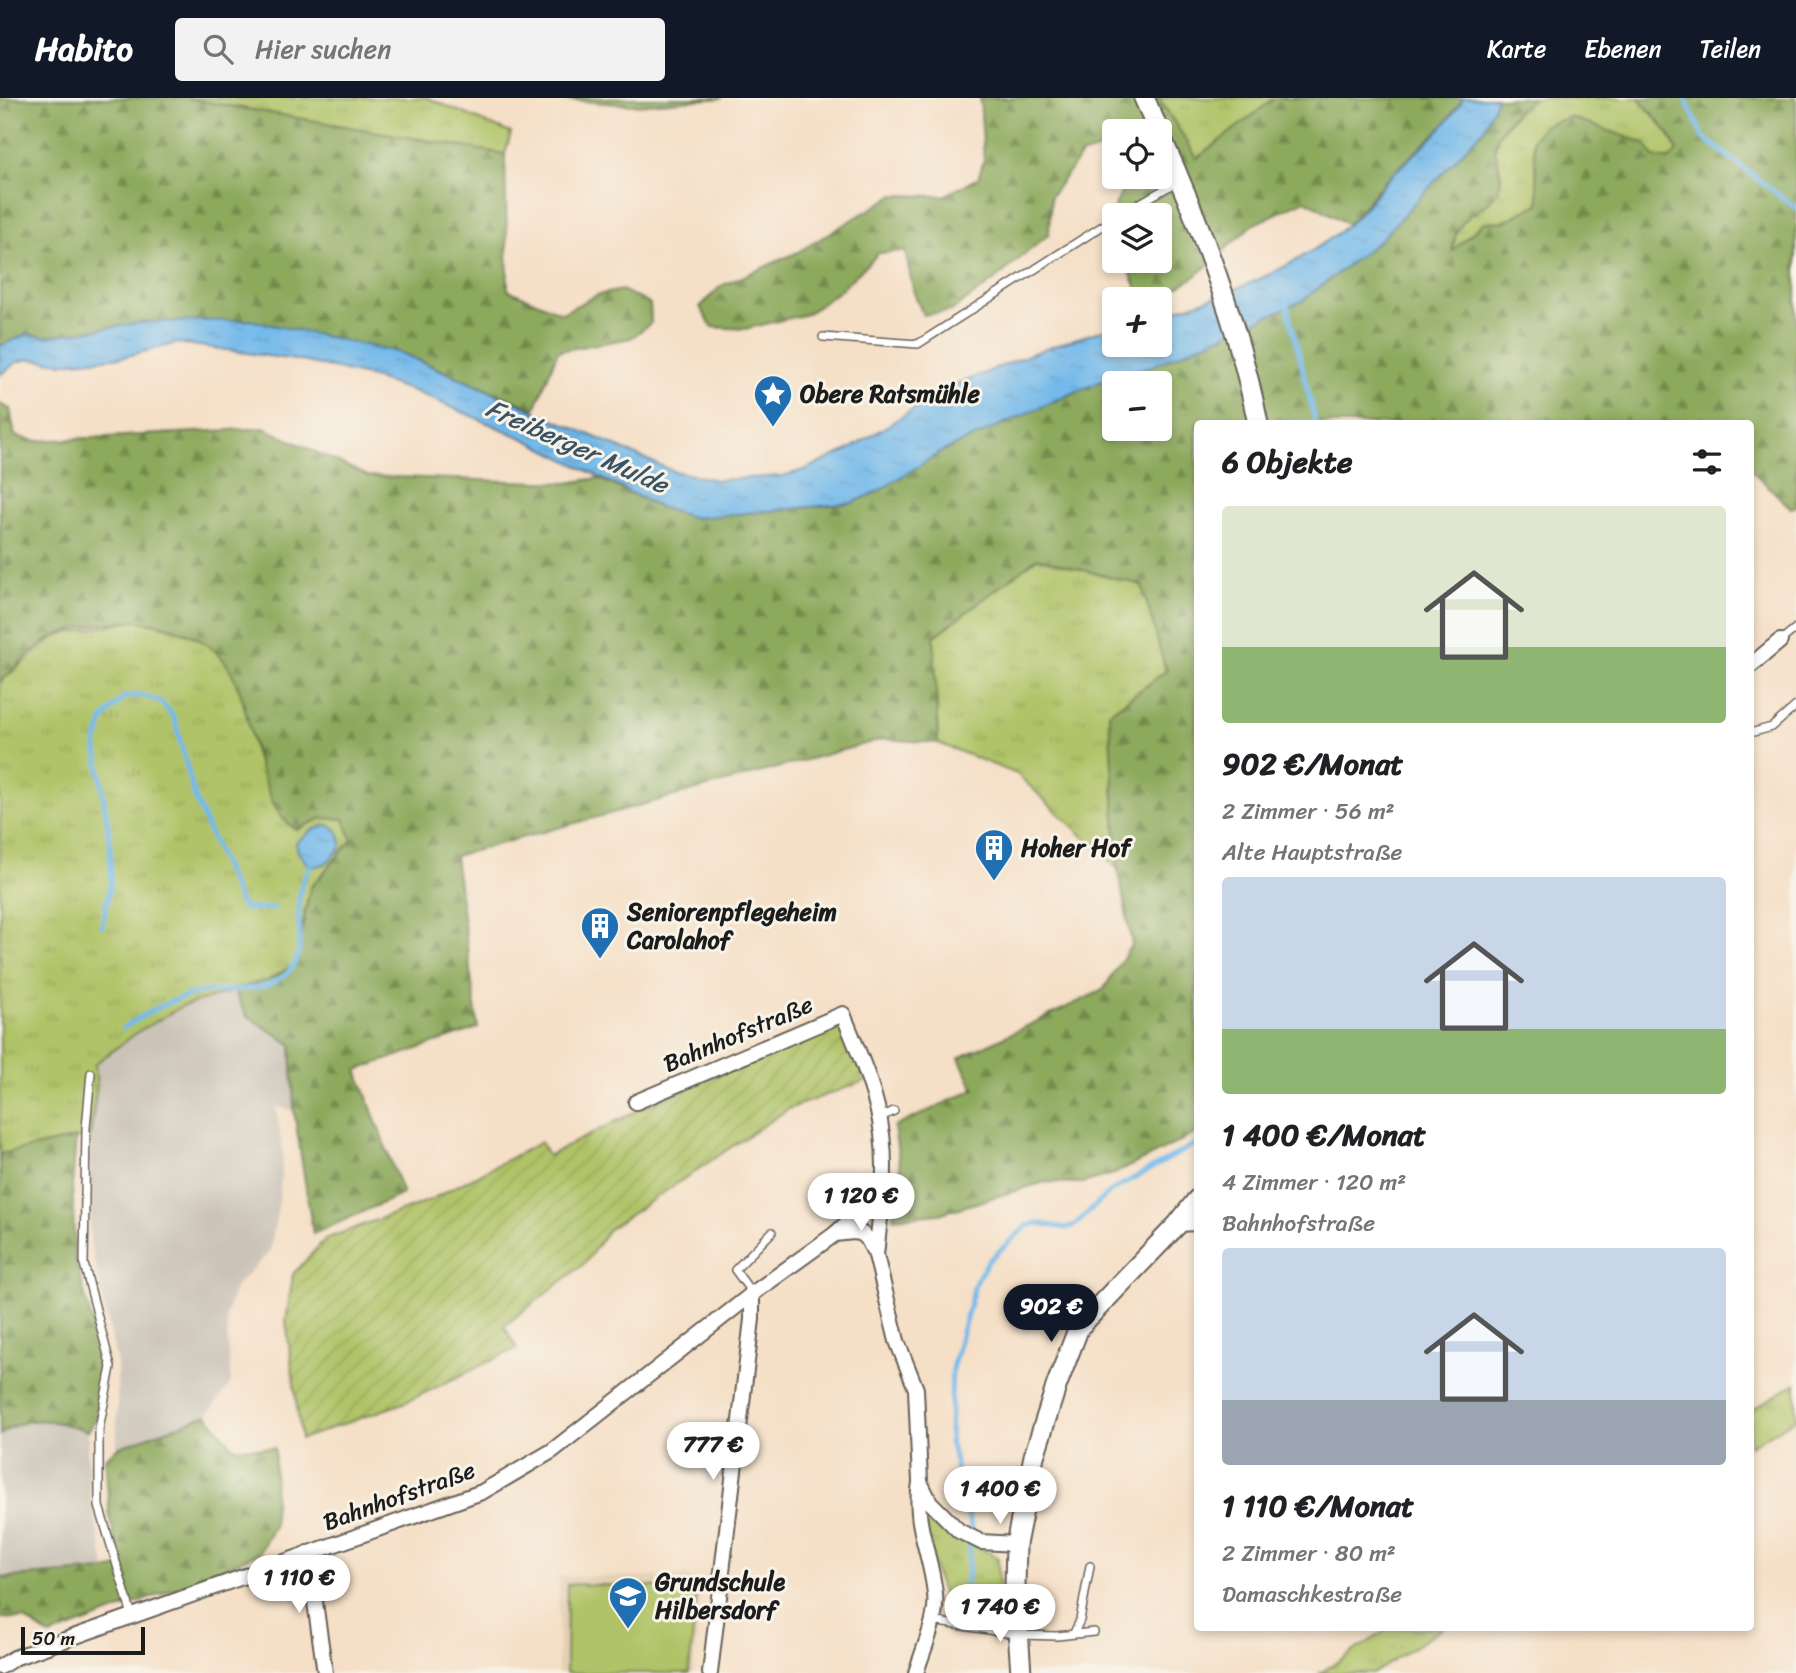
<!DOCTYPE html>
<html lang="de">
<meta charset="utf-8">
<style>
body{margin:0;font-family:Sriracha,sans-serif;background:#f2f2f2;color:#202124;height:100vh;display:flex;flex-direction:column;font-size:26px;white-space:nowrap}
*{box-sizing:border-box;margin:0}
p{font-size:23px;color:#757577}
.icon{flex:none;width:38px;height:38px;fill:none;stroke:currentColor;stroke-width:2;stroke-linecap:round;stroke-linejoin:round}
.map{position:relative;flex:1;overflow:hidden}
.sheet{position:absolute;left:1194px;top:322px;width:560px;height:1211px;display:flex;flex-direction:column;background:#fff;border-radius:7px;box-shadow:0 4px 10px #0003}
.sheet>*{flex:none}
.buttons{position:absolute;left:1102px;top:21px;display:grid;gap:14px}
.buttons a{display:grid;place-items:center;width:70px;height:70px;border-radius:7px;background:#fff;box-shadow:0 4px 10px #0003;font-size:35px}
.scale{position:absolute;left:21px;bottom:18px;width:124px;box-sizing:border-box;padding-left:7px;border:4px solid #1c1c1c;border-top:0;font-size:19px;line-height:24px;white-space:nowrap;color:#1c1c1c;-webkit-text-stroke:5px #f7f3e8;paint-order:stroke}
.price{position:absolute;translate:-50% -60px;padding:0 16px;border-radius:24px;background:#fff;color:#222;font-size:23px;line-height:46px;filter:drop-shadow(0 2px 4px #0008)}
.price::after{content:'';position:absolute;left:50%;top:42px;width:21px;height:16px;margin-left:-10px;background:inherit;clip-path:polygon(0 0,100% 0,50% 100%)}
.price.active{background:#111827;color:#fff}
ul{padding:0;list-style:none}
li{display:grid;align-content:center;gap:14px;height:371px;padding:0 28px}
li span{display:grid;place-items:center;height:217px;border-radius:7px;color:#555}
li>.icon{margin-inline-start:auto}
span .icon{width:126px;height:126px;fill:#fffc;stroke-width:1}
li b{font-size:30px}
h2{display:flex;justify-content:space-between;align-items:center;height:84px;padding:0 28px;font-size:30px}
header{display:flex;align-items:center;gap:42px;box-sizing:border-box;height:98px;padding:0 35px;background:#111827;color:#fff}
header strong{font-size:33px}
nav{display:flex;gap:38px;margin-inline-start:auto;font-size:24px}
.search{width:490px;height:63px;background:#f2f2f2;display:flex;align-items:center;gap:18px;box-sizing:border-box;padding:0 24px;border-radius:7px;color:#757577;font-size:26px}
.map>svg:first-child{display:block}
.built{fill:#e3d0b4}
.industrial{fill:#cbc3b8}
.grass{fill:url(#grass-tufts);stroke:#667042;stroke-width:2}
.forest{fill:url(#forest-firs);stroke:#54623c;stroke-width:2;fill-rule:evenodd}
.garden{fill:url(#garden-furrows);stroke:#667042;stroke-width:2}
.pitch{fill:#b0c367;stroke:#667042;stroke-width:2}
.water{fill:url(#water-ripples);stroke:#486a83;stroke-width:2}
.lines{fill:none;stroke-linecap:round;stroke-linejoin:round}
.stream{stroke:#73b9ea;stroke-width:5}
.service-casing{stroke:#686058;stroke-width:10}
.minor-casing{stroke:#686058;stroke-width:18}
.secondary-casing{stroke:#686058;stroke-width:23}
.service{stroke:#fff;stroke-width:7}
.minor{stroke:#fff;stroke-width:14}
.secondary{stroke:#fff;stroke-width:19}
.labels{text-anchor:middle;stroke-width:6;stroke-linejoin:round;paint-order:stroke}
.poi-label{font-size:24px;font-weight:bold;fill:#1c1c1c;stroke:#f7f3e8;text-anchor:start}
.street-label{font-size:24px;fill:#1c1c1c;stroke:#f7f3e8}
.water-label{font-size:26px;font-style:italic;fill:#3a5364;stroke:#f7f3e8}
</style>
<header>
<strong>Habito</strong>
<div class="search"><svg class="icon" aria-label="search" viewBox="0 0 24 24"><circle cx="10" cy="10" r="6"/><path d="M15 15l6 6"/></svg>Hier suchen</div>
<nav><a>Karte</a><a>Ebenen</a><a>Teilen</a></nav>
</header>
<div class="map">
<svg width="1796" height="1575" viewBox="0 0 1796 1575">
<defs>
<pattern id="grass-tufts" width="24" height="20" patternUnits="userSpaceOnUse" patternTransform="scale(1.75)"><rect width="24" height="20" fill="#b0c367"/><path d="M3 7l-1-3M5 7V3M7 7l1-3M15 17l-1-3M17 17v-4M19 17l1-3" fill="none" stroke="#97a759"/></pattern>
<pattern id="forest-firs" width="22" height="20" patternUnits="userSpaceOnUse" patternTransform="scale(1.75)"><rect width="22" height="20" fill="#8ca95c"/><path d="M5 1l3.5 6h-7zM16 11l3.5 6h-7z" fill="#72894b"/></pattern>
<pattern id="garden-furrows" width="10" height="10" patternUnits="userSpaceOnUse" patternTransform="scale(1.75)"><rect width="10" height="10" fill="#b0c367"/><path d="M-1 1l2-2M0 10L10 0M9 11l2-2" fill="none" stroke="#97a759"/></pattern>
<pattern id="water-ripples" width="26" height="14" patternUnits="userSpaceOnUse" patternTransform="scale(1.75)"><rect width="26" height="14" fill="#73b9ea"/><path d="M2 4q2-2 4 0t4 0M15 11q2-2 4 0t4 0" fill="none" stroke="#639ec8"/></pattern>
</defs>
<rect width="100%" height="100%" fill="#f7f3e8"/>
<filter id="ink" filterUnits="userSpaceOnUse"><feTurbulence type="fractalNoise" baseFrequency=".0143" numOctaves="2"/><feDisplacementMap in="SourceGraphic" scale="14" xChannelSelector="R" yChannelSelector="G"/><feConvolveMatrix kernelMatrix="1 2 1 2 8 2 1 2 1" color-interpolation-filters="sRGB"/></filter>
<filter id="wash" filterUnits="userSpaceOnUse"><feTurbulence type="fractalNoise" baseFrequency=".00686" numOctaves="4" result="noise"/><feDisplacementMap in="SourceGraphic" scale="28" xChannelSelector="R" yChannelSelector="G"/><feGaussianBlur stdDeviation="1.57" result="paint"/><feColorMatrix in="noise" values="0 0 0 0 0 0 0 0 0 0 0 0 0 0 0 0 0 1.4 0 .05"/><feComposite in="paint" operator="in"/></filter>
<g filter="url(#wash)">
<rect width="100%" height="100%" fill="#f5dfc6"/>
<polygon class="built" points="684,1475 701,1489 693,1575 558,1575 559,1478 681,1479"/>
<g class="industrial">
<polygon points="233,891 247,918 291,946 294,1013 276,1008 283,1055 279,1103 270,1153 236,1188 226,1216 231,1285 207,1317 117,1350 117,1265 90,1142 90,1022 97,986 95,966 139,933 183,908"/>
<polygon points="52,1322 88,1333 87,1352 91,1403 106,1472 0,1480 0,1337 16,1324"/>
</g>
<g class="grass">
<polygon points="184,0 428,0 511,35 505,56"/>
<polygon points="1159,0 1275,0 1197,61"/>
<polygon points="1533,0 1639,0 1668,35 1677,53 1669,62 1533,40 1539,106 1505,123 1484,124 1452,154 1458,127 1497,94 1501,78 1495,51 1498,38 1519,11"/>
<polygon points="1037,460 1142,487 1166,573 1109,615 1118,771 1017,676 938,645 934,539"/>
<path d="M137,522c55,10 96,27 109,87 4,17 5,36 11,53 8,24 26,48 39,70l26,-12 22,1 8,21 -42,48 -15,76 -28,17 -84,25 -44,25 -44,33 2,20 -7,54h-14l-76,16v-472l57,-47z"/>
<polygon points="1796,1285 1796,1321 1750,1348 1750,1313"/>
<path d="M927,1414l22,19 49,27 1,35 -36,9 -5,13c-24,-20 -27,-68 -34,-98z"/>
<polygon points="1390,1530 1443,1530 1374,1575 1320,1575"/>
</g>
<g class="forest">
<polygon points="0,0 184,0 505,56 508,192 562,215 597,197 622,192 650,206 651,225 631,240 558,253 535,311 401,255 146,224 45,239 28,236 0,248"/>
<polygon points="537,0 723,0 634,7"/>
<polygon points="980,0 1159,0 1197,60 1275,0 1463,0 1444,27 1385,83 1348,126 1305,102 1252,127 1196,178 1158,201 1131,201 1137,190 1125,163 1160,163 1160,117 1115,117 1115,146 1108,122 1129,79 1160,79 1160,33 1115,33 1115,49 1112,47 1081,57 1051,98 1049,136 992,184 951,213 923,217 914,195 905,153 879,155 839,193 807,216 745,231 712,229 700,209 721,188 796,155 894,97 944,98 978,80 984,62"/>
<path d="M1497,0h36c-14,11 -38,31 -38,51 1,15 11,29 2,43 -18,27 -39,17 -45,59l32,-29 21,-1 34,-17 -6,-66 12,-13 25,-8 74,26 10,14 15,3 8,-10 -9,-17 -29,-35h157v408l-5,2 -41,-39v-45h-553v709l-83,41 -32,9 -37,-1 -106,32 -46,4 7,-51 -6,-40 80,-38 -15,-31 144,-68 29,-46 -14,-75 -9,-156 57,-42 -24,-86 -105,-27 -103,79 4,106 -55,-4 -428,117 23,172 -121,42 46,124 -90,40 -19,-123 -3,-67 -44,-28 -14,-27 34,-8 28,-17 15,-76 42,-48 -8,-21 -22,-1 -26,12c-20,-15 -22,-24 -31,-47 -28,-76 -12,-141 -112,-160 -25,-5 -72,2 -95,12 -21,8 -41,32 -58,47v-278l10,5 5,27 20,5 229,-13 104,48 199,7 31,-5 61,29 36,11 157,-15 91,-52 123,-55 54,-22 32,-8 150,-65 79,-62 103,-110zM1115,285h45v46h-45z"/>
<path d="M76,1040l-4,47 3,73 24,91 -2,68 -9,14c-32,-10 -60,-19 -88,4v-281z"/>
<polygon points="207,1317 233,1349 275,1350 274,1428 260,1454 193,1484 50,1538 24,1521 0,1520 0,1480 106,1472 122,1468 110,1422 105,1360 117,1350"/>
</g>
<polygon class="garden" points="842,924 865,983 788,1011 609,1131 585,1165 504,1228 517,1250 406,1304 301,1341 286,1223 293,1176 325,1141 428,1103 541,1044 548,1058 650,1006"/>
<polygon class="pitch" points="567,1486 697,1490 689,1575 566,1575"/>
<g class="water">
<path d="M1463,0h34l-13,31 -103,110 -79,62 -150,65 -32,8 -54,22 -123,55 -66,41 -25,11 -157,15 -36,-11 -132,-67 -111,-48 -45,-15 -69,-16 -124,-18 -55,14 -61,6 -33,-4 -12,3 -17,13v-29l28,-12 17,3 101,-15 104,-2 151,33 272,118 43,9 67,-4 21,-6 44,-20 100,-62 93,-38 74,-24v19h45v-31c68,-19 133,-44 188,-89 18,-15 29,-36 46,-52 24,-23 53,-45 69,-75z"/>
<path d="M327,727c12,4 14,11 14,23l-16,16 -15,3 -12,-15 -2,-9 16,-13z"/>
</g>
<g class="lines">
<g class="stream">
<polyline points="1685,0 1703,39 1796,110"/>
<polyline points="1286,203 1316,326"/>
<polyline points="102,828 111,783 110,744 96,645 104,620 124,599 141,597 161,604 174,619 195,700 238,801 245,811 274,810"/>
<path d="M123,930c24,-15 46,-28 73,-35 31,-6 82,4 99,-31 12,-24 -7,-64 15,-95"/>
<polyline points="956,1515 968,1476 971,1429 950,1343 952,1271 976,1183 988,1163 1027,1128 1037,1125 1065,1130 1075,1127 1111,1093 1197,1045"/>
</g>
</g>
</g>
<g filter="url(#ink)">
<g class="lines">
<g class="service-casing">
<g id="service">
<polyline points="1119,117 1177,84"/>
<polyline points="823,239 918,246 1115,120"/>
<polyline points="1780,543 1796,530"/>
<polyline points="1750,635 1772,629 1796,608"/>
<polyline points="91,975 86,1030 84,1166 111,1269 99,1331 99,1408 132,1517"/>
<polyline points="881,1019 894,1013"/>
<polyline points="752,1195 735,1172 772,1134"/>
<polyline points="932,1523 1020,1537 1057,1538 1094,1534"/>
<polyline points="1074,1535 1080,1522 1090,1468"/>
</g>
</g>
<g class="minor-casing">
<g id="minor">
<polyline points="1750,568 1780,543"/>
<path d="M636,1004l207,-88c26,64 46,105 40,176"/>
<polyline points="1178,1126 1197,1125"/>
<polyline points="835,1136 883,1092 876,1157"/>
<polyline points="308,1455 325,1575"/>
<polyline points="0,1569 14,1560 482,1394 552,1353 752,1196 835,1136 853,1134 861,1135 867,1140 876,1157 897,1243 916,1291 920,1384 930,1404 959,1433 981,1444 1016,1446"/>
<polyline points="710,1575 752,1221 752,1196"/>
<path d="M916,1575c7,-24 22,-54 19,-79 -4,-41 -22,-69 -15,-112"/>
</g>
</g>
<g class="secondary-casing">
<g id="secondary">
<polyline points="1144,0 1159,33"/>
<path d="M1160,37c41,91 79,190 98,289"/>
<polyline points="1021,1575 1015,1489 1016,1446 1034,1358 1057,1286 1079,1229 1178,1126 1197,1102"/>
</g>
</g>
<use href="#service" class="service"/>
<use href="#minor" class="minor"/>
<use href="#secondary" class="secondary"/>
</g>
</g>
<defs>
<g id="sight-pin" transform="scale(2.0125)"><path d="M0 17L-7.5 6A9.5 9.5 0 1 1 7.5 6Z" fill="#1f6fb2" stroke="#f7f3e8"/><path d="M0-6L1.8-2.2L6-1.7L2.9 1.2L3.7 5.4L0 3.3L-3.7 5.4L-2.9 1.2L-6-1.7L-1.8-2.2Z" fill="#fff"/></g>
<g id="building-pin" transform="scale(2.0125)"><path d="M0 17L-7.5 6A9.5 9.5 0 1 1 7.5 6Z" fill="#1f6fb2" stroke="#f7f3e8"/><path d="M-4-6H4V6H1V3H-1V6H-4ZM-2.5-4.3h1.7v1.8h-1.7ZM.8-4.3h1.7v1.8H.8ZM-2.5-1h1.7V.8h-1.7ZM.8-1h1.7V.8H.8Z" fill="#fff"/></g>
<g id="school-pin" transform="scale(2.0125)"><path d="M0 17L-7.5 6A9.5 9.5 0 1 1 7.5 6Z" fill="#1f6fb2" stroke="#f7f3e8"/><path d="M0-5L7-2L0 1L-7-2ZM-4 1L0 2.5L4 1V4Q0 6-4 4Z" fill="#fff"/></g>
</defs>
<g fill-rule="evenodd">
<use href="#sight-pin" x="773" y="296"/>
<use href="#building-pin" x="994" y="750"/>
<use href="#building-pin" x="600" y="828"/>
<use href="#school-pin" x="628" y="1498"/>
</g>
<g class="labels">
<g class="poi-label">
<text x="800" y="304">Obere Ratsmühle</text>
<text x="1021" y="758">Hoher Hof</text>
<text x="627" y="822">Seniorenpflegeheim<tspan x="627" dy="28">Carolahof</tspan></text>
<text x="655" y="1492">Grundschule<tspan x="655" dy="28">Hilbersdorf</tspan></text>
</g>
<g class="street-label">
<text transform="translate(738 936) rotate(-23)" y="8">Bahnhofstraße</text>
<text transform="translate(399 1398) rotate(-20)" y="8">Bahnhofstraße</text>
</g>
<g class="water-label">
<text transform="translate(577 348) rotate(24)" y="9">Freiberger Mulde</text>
</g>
</g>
</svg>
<div class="buttons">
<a><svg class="icon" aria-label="locate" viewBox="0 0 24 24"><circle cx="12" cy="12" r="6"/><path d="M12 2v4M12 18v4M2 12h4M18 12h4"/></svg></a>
<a><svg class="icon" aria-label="layers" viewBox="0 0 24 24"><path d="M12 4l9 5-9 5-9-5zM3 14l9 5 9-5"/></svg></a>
<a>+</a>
<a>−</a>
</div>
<div class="scale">50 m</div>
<b class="price" style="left:861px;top:1135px">1 120 €</b>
<b class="price active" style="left:1051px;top:1246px">902 €</b>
<b class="price" style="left:713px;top:1384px">777 €</b>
<b class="price" style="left:1000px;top:1428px">1 400 €</b>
<b class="price" style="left:299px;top:1517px">1 110 €</b>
<b class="price" style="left:1000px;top:1546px">1 740 €</b>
<section class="sheet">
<h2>6 Objekte<svg class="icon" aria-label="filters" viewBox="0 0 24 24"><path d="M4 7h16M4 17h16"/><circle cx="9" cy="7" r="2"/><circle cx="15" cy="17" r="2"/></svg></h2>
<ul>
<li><span style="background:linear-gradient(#dfe7d0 65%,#8fb573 0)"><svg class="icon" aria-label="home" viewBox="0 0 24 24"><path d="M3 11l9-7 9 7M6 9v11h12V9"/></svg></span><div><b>902 €/Monat</b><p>2 Zimmer · 56 m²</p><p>Alte Hauptstraße</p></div></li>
<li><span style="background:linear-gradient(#c9d6e8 70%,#8fb573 0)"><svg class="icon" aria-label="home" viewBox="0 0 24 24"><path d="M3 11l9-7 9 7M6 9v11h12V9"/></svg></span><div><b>1 400 €/Monat</b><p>4 Zimmer · 120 m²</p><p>Bahnhofstraße</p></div></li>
<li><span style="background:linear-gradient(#c9d6e8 70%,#9aa5b1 0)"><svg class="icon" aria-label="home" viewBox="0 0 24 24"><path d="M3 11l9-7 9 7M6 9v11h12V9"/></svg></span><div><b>1 110 €/Monat</b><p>2 Zimmer · 80 m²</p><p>Damaschkestraße</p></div></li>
</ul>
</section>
</div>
